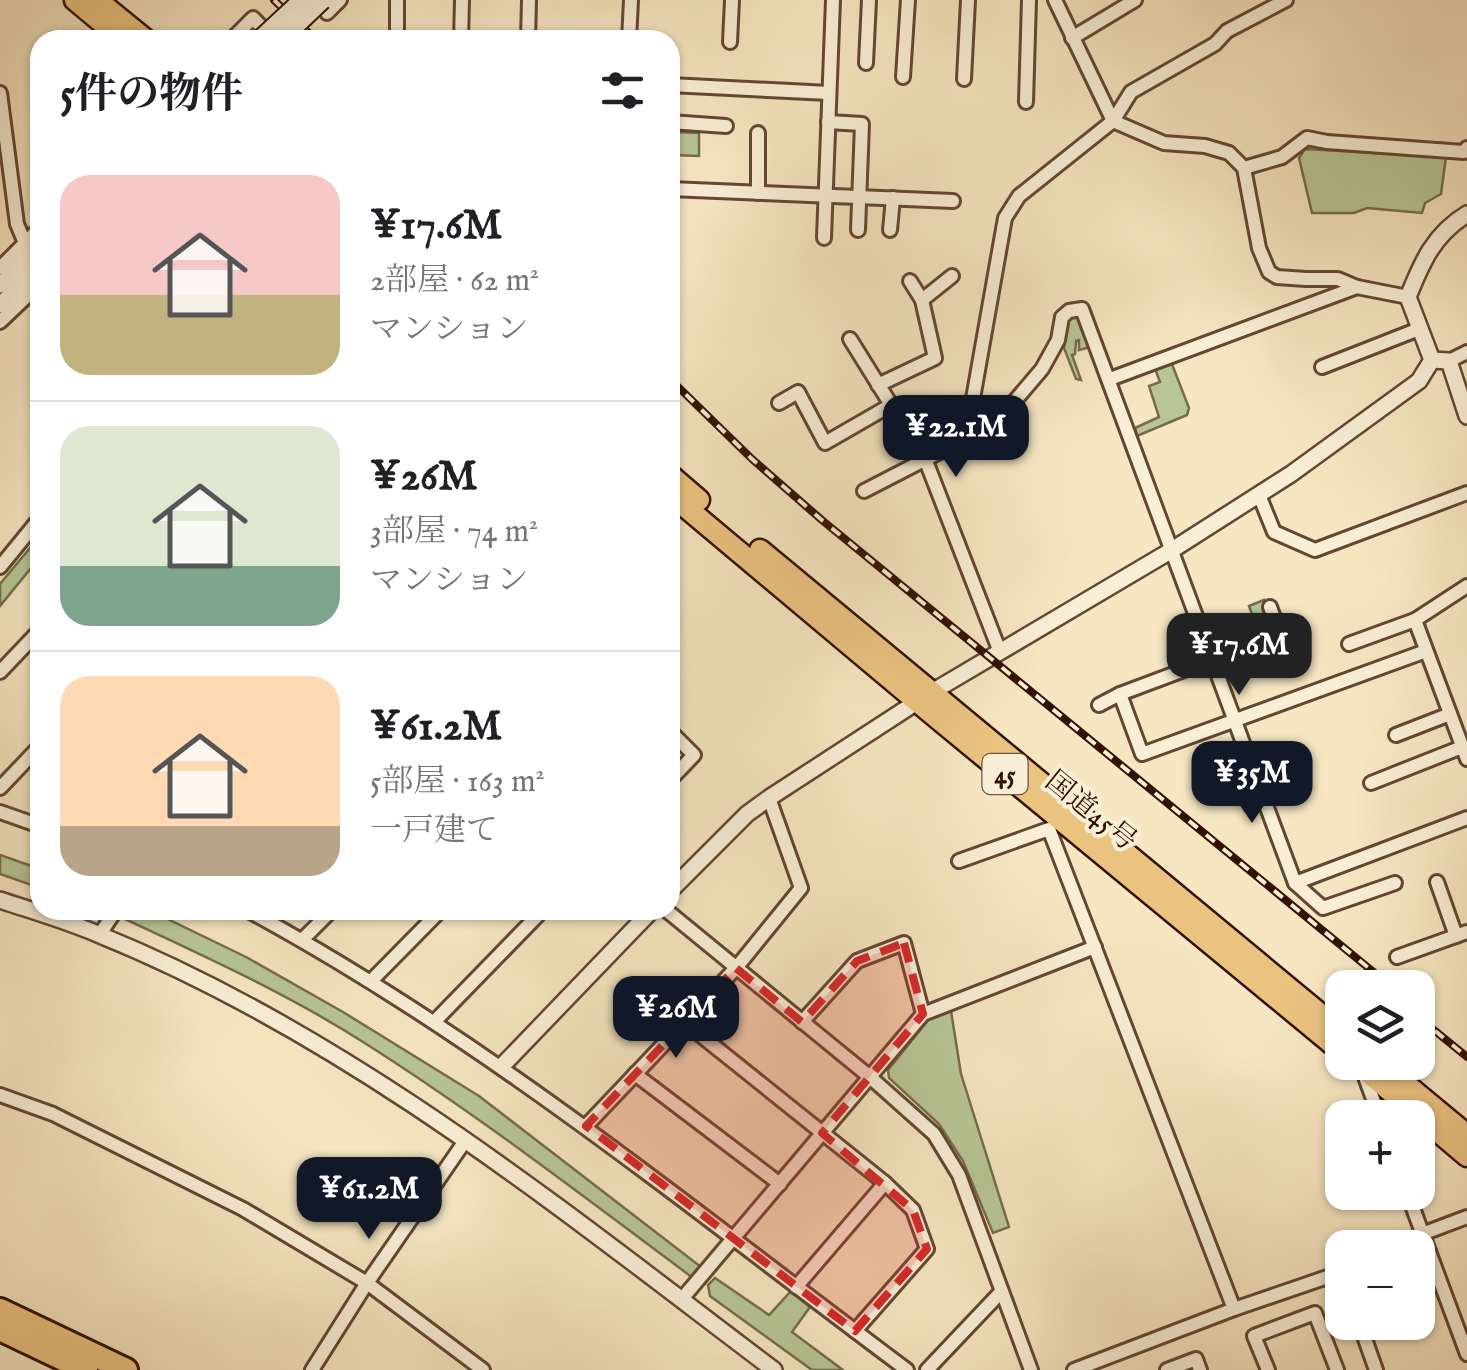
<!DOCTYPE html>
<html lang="ja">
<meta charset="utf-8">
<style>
body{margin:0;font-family:"IM FELL English","Noto Serif JP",serif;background:#f2f2f2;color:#202124;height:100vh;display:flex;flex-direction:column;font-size:38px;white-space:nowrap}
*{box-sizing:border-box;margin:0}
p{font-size:32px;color:#757577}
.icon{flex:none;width:55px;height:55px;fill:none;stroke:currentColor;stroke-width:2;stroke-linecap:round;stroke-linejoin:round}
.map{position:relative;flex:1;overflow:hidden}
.details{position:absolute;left:30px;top:30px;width:650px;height:890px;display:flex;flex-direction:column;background:#fff;border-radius:30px;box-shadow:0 2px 8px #0004}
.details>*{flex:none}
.fabs{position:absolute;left:1325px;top:970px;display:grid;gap:20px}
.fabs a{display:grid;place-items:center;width:110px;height:110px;border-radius:20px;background:#fff;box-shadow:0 2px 8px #0004;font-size:50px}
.price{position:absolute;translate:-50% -85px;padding:0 22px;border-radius:20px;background:#111827;color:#fff;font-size:32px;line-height:65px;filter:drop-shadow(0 2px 5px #0008)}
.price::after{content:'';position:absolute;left:50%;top:60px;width:30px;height:22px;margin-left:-15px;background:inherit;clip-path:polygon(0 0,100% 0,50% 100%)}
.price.on{background:#222;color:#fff}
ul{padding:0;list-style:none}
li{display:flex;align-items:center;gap:30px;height:250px;padding:0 30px}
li+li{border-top:2px solid #e0e0e0}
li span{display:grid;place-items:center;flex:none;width:280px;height:200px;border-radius:30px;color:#555}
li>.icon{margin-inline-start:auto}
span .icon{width:120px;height:120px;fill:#fffc;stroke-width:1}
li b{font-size:42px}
h2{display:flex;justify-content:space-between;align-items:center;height:120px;padding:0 30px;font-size:42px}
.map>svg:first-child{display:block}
.green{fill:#b8c697;stroke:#756c4d;stroke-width:2.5}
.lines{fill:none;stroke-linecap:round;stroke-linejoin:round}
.minor-casing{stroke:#634633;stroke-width:18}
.tertiary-casing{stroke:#634633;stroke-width:20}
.trunk-casing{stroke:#321103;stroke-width:25}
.motorway-casing{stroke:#321103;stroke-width:28}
.minor{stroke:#f9efd7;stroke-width:12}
.tertiary{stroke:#f9efd7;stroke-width:15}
.trunk{stroke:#ebc381;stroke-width:20}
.motorway{stroke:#ebc381;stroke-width:22}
.rail-casing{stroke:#321103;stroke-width:8}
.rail{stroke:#f9efd7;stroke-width:4;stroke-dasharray:11;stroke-linecap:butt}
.secondary-bridge-casing{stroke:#321103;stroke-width:22;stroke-linecap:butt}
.secondary-bridge{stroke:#f9efd7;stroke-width:18}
.marked{fill:#d62828;fill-opacity:0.2;stroke:#d62828;stroke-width:8;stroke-dasharray:20 12;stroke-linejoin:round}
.labels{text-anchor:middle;stroke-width:8;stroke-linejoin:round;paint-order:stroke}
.shield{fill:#f9efd7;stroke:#6e5443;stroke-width:2.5}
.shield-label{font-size:25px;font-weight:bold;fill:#321103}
.street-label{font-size:28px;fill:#321103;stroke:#f9efd7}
</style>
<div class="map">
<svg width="1467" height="1370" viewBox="0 0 1467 1370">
<rect width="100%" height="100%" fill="#f6e6c2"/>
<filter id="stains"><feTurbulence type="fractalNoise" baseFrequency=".002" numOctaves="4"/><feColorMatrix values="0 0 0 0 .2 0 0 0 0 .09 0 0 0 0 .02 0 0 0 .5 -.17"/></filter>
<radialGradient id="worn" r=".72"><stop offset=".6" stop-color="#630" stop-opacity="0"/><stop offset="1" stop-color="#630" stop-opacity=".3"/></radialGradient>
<g class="green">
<polygon points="674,132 699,133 699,156 674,155"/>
<polygon points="1305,149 1446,157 1441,194 1425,203 1422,213 1367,208 1354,213 1312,213 1299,158"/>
<polygon points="1079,313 1094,346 1079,350 1079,340 1076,341 1075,354 1072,355 1081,380 1076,379 1064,348 1070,315"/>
<polygon points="1170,359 1189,408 1187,415 1137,436 1135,428 1159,417 1149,386 1160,382 1154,366"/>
<polygon points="40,536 40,557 0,606 0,584"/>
<polygon points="1264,600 1275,629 1260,637 1249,606"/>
<polygon points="0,855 40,869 40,888 0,874"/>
<path d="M131,910h18l97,47 97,55 136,84 222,171 -8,11c-109,-81 -216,-164 -330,-236 -75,-48 -157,-85 -238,-123z"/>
<polygon points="951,1011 961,1074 1009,1227 993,1233 963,1161 939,1124 889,1078 888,1070 930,1018"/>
<polygon points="715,1278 769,1315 791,1291 810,1307 792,1332 843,1370 812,1370 710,1296 708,1285"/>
</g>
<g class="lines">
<g class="minor-casing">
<g id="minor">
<polyline points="1055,0 1113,121 1164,143 1205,146 1229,153 1244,168 1259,248 1269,272 1277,277 1306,279 1338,279 1357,287 1408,297"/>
<polyline points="327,13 340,0"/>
<polyline points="1072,38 1135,0"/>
<polyline points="231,40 253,18 271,37"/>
<polyline points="397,40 397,0"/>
<polyline points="461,40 462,0"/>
<polyline points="528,40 529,0"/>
<polyline points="629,40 631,0"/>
<polyline points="730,42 732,0"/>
<polyline points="866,63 869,0"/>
<polyline points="903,77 908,0"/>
<polyline points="964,79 968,0"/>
<polyline points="670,85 829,93"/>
<polyline points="0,93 17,224 25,243"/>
<polyline points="1026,102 1029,0"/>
<polyline points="670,122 726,126"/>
<polyline points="828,122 862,124 858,230"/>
<polyline points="758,133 758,193"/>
<polyline points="1244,168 1282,157 1307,138 1327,142 1464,152 1467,148"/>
<polyline points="670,189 953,201"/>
<polyline points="890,230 893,198"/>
<polyline points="824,238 833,0"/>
<polyline points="0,268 40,228"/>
<polyline points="922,300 952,276"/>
<polyline points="0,322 40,284"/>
<polyline points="850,339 926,461 1000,652"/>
<polyline points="1449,361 1467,352"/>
<polyline points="1322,367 1419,329"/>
<polyline points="1110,379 1357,287"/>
<polyline points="878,385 935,358 922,300 910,281"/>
<polyline points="779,403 798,392 825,443 891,405"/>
<polyline points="966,438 1005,218 1019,196 1113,121 1131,92 1215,44 1227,31 1286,0"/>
<polyline points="864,491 996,423 1042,369 1058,340 1062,317 1069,311 1082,309 1295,883 1467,818"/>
<polyline points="1259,495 1274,532 1315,550 1467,493"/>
<polyline points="0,567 40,518"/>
<polyline points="1415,620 1467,586"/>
<polyline points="1349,644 1415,620 1467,759"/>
<polyline points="0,672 40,630"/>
<polyline points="1120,694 1280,634 1270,607"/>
<polyline points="1099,705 1120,694 1142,754 1426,651"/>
<polyline points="670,731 694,755 670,780"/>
<polyline points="1396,735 1450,714"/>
<polyline points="1371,783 1462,747"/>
<polyline points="0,788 40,746"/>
<polyline points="0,812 40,826"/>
<polyline points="959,861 1049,829 1234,1309"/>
<polyline points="1437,882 1456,936"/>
<polyline points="1295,883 1323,908 1395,883"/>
<path d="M247,910c237,128 444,299 660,460"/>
<polyline points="666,910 870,1077 934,1134 959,1175 1031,1370"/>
<polyline points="100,934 116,910"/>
<polyline points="302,940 332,910"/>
<polyline points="1397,957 1467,932"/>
<polyline points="371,981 441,910"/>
<polyline points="435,1021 543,910"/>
<polyline points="684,1022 885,1183 913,1210 927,1249 855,1331"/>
<polyline points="802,1022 857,961 904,943 923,1014"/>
<polyline points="1362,1069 1380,1118"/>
<polyline points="635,1074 780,1184"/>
<polyline points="0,1095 53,1114 243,1209 367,1283 483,1370"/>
<polyline points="586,1126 736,968 801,888 769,798"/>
<polyline points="1407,1192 1467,1354"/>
<polyline points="1422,1234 1467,1217"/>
<polyline points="1405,1248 1424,1240"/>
<polyline points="796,1287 885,1183"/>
<polyline points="681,1300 923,1014 1095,947"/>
<polyline points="1359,1322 1376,1370"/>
<polyline points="312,1370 367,1283 465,1141"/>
<polyline points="927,1370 1001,1292"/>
<polyline points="1074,1370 1234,1309 1342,1272"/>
<polyline points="1167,1370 1196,1359 1200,1370"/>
<polyline points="1268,1370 1254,1336 1315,1313 1337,1370"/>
</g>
</g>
<g class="tertiary-casing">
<g id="tertiary">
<polyline points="0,285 40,247"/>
<polyline points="0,305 40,267"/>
<polyline points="1432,360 1449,361 1467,416"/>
<path d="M670,891l77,-77 22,-16 163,-106 240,-142 119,-76 128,-93 13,-21 -24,-63c14,-35 26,-63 59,-83"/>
<path d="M0,900c33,11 68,21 100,35 249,101 462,275 674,435"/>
<polyline points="502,1066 652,910"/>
</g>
</g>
<g class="trunk-casing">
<g id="trunk">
<polyline points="75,0 123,40"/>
<polyline points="97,0 146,40"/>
<polyline points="670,475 699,500"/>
<polyline points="670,494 931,713 1342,1052"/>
<polyline points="760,550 1342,1032"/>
<polyline points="1356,1062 1467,1156"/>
<polyline points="1379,1062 1467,1135"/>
</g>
</g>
<g class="motorway-casing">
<g id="motorway">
<polyline points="0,1310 126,1370"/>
<polyline points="0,1329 86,1370"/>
</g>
</g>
<use href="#minor" class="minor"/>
<use href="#tertiary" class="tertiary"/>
<use href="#trunk" class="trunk"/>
<use href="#motorway" class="motorway"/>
<g class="rail-casing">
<g id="rail">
<polyline points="274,0 316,40"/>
<polyline points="670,379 752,459 823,521 1393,988"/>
<polyline points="1418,1017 1467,1057"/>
</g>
</g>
<use href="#rail" class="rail"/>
<g class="secondary-bridge-casing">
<g id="secondary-bridge">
<polyline points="260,40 303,0"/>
<polyline points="280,40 322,0"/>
</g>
</g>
<use href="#secondary-bridge" class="secondary-bridge"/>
</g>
<path class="marked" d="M904,943l19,71 -101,119 91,77 14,39 -72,82 -269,-205 150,-158 66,54 55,-61z"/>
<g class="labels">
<rect class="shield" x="982.5" y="754" width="45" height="40" rx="8"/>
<g class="shield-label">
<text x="1005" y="783">45</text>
</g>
<g class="street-label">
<text transform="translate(1092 810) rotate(39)" y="10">国道45号</text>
</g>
</g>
<rect width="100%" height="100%" filter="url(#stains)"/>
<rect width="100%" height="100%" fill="url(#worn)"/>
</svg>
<div class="fabs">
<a><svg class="icon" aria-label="layers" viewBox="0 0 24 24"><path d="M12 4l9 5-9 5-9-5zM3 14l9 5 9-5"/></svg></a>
<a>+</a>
<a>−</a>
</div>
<b class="price" style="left:956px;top:480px">¥22.1M</b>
<b class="price on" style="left:1239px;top:698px">¥17.6M</b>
<b class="price" style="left:1252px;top:826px">¥35M</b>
<b class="price" style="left:676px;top:1061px">¥26M</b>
<b class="price" style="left:369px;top:1242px">¥61.2M</b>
<section class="details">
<h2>5件の物件<svg class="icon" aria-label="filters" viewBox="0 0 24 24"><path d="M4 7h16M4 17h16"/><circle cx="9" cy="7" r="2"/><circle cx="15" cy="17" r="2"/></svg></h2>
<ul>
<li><span style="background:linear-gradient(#f6c9c9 60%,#c2b280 0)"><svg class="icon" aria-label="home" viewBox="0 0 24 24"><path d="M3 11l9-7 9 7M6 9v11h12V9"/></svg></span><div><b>¥17.6M</b><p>2部屋 · 62 m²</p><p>マンション</p></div></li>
<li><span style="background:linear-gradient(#dfe7d0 70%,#7fa58c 0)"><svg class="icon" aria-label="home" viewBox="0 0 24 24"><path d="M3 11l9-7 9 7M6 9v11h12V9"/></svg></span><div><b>¥26M</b><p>3部屋 · 74 m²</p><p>マンション</p></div></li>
<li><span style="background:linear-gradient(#ffd9b3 75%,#b9a48a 0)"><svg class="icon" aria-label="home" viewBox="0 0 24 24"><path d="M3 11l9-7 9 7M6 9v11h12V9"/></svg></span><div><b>¥61.2M</b><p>5部屋 · 163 m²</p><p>一戸建て</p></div></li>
</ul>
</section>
</div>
